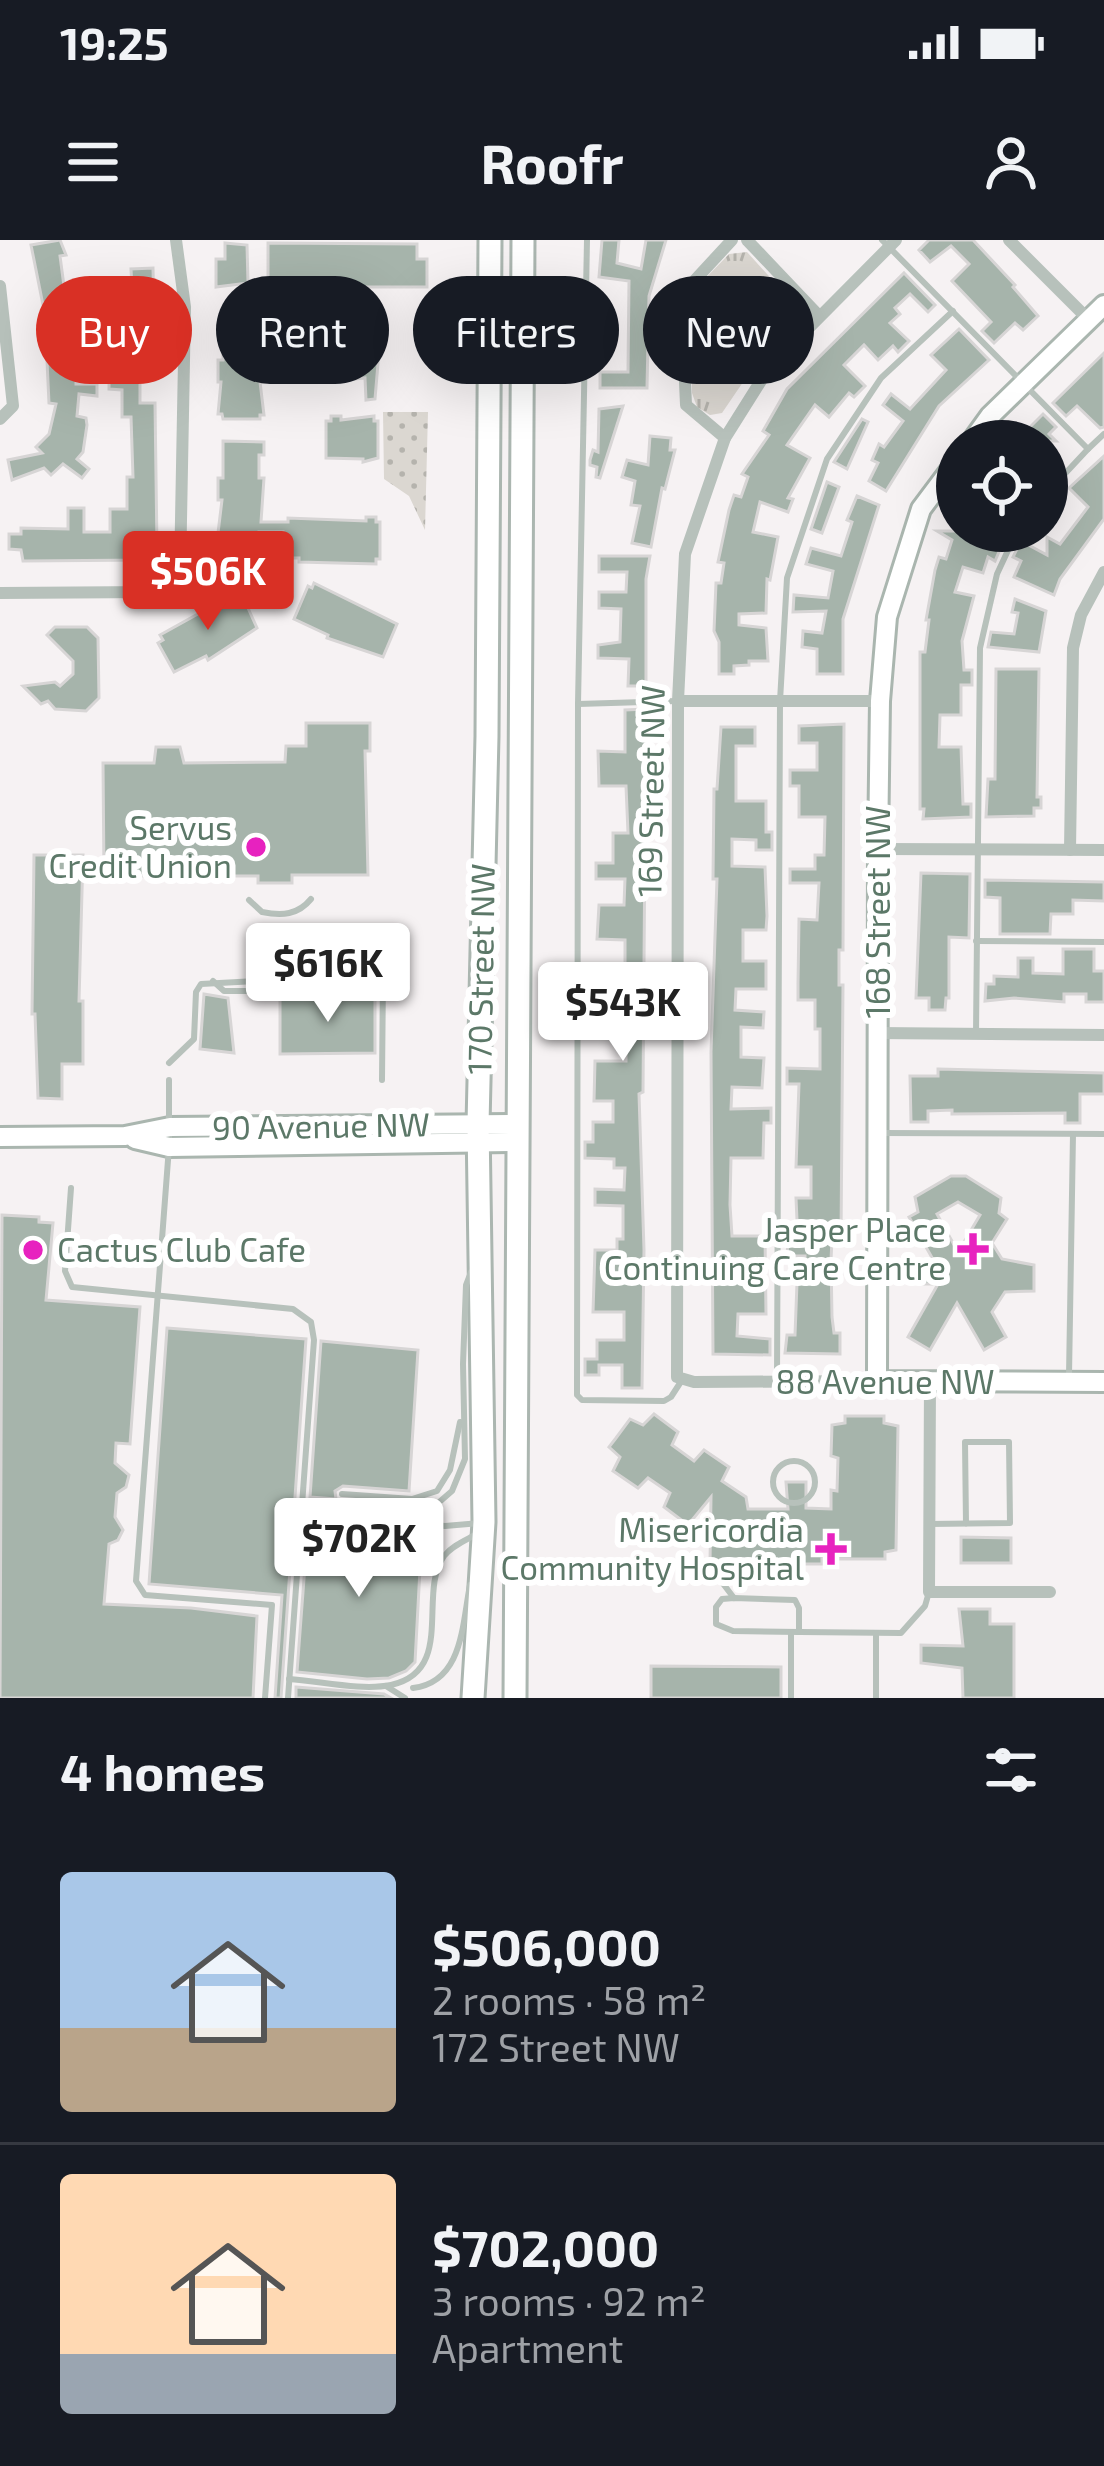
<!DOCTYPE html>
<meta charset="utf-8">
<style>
body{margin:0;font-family:"Exo 2",sans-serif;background:#242831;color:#f1f3f6;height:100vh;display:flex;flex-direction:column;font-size:45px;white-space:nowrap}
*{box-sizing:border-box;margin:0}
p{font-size:39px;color:#9ea1a6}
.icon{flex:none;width:66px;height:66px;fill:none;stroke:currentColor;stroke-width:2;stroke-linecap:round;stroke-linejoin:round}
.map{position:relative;height:1458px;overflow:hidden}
.drawer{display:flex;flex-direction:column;background:#171b24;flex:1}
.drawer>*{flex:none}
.guide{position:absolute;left:36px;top:36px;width:1032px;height:108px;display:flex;gap:24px}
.tools{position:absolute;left:936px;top:180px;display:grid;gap:24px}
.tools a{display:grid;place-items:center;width:132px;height:132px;border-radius:50%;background:#171b24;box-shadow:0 12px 48px #0002;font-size:60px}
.price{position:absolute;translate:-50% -102px;padding:0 27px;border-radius:12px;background:#fff;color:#222;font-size:39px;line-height:78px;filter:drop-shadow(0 3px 6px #0008)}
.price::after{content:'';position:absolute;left:50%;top:72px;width:36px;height:27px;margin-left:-18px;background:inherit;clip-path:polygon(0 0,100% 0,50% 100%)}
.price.active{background:#d93025;color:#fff}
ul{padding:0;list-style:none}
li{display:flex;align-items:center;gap:36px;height:300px;padding:0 60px}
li+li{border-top:3px solid #363941}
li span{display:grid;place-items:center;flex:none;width:336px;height:240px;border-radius:12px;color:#555}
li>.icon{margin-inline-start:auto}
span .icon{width:144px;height:144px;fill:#fffc;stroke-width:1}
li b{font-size:51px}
h2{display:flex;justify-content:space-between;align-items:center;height:144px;padding:0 60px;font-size:51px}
.pill{padding:0 42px;border-radius:54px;background:#171b24;box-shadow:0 12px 48px #0002;font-size:42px;line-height:108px}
.pill.active{background:#d93025;color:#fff}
.status{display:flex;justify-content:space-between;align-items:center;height:84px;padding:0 60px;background:#171b24;direction:ltr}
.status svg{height:33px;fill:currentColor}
header{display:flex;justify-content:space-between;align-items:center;height:156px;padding:0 60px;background:#171b24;font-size:54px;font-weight:700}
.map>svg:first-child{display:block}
.grass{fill:url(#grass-tufts)}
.park{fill:url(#park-dots)}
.building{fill:#a6b4ab;stroke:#d7d5d5;stroke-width:3;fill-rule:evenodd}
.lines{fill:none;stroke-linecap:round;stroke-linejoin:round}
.secondary-casing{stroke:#aab6af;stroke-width:24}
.primary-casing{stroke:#abb6b0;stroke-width:27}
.lane{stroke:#b7c1bb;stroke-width:6}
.street{stroke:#b7c1bb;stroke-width:12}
.secondary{stroke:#fff;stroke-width:18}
.primary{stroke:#fff;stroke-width:21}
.poi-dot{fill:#e722bf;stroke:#fff;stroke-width:4.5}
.labels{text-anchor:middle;stroke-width:12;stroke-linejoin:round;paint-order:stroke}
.street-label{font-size:33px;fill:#5c7868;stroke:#fff}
.poi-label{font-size:33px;fill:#5c7868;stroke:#fff;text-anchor:end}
</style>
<div class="status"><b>19:25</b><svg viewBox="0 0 49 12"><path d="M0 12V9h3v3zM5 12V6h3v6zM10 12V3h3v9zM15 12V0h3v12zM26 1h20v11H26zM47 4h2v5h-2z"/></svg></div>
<header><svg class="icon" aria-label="menu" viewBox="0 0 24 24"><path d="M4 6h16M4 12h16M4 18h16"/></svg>Roofr<svg class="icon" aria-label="person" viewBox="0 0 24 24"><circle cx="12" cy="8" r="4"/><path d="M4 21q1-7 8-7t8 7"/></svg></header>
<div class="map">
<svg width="1104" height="1458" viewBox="0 0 1104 1458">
<defs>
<pattern id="grass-tufts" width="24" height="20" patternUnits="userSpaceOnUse" patternTransform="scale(3)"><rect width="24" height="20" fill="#dbd7d1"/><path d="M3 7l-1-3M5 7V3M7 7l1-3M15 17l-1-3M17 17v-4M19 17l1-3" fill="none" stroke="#b5b3ad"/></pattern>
<pattern id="park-dots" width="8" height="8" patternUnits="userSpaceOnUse" patternTransform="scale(3)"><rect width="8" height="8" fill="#dbd7d1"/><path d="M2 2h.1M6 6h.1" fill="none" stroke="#b5b3ad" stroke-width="1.8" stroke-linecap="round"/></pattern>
</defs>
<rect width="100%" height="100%" fill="#f6f2f3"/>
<polygon class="grass" points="747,12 797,67 797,78 754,126 722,173 710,175 697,167 692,153 692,69 700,44 729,14"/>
<polygon class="park" points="383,172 428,172 425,290 409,256 384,239"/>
<g class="building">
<polygon points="60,0 66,15 60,16 69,84 77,83 76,144 97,144 97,156 79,154 77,176 86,178 87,185 83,212 77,219 89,229 82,238 63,224 51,235 44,228 12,240 8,220 42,213 36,207 49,194 56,164 49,163 46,100 42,101 41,85 47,85 31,5"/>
<polygon points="602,0 619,0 617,23 641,29 646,0 666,0 649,56 647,148 600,148 600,132 628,132 629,41 599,37"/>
<polygon points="929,0 973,0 1015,45 1013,47 1038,76 1023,90 1015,83 994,103 982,91 991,82 952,41 969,24 951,6 930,22 919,10"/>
<polygon points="225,3 247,5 248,43 216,47 216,19 225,19"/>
<polygon points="268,3 417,4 417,19 427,19 427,47 276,47 276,43 268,43"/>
<polygon points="153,28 155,140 140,142 140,163 155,163 157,308 147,308 147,320 23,321 21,310 9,309 9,294 21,294 21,288 68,289 68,268 84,268 84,292 110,292 110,269 127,269 127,237 133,237 131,177 122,177 122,150 109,149 109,137 118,137 119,95 124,95 126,67 133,67 131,29"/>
<polygon points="904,33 935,65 928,72 910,54 895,68 900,74 890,83 909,101 898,112 893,106 878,120 864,105 844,125 865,146 854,157 849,153 829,177 815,165 787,205 810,218 788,258 793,259 788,272 760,262 753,292 778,297 770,340 767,339 766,373 739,374 739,385 766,388 768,421 749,421 749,425 734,426 734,434 719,434 719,402 714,391 716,343 721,343 724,323 718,322 729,270 734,255 741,257 748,237 742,234 769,195 763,191 787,149"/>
<polygon points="259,82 259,87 264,87 260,120 283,120 283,100 288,100 288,95 320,99 320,95 343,95 343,99 380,100 375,159 366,160 365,138 332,141 321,141 321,137 264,137 264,142 260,142 264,175 260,175 260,179 223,179 222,174 218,174 221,142 218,142 218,120 223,120 223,83"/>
<polygon points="959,89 989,120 939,166 886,251 869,241 878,223 872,220 879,204 884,207 903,181 883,165 891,154 910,169 946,130 931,115"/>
<polygon points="1104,113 1104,187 1100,188 1077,166 1066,176 1053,163"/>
<polygon points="623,166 600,238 596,237 597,227 590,225 590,220 593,210 598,212 599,169"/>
<polygon points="1043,174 1056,187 1049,194 1056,201 1016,201"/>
<polygon points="331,176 341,176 341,180 374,176 374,181 378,181 378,218 363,222 363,219 326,218 326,181 331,181"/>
<polygon points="862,179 868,182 847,229 834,222"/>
<polygon points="650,196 671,198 670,210 675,210 665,249 662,248 651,307 632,303 640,266 631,265 635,241 622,237 627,220 648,225"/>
<polygon points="223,201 264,202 264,215 259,215 259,238 264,238 261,282 288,282 288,278 366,281 366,277 376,277 376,282 380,282 380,319 376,319 376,324 299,322 299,318 283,318 283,292 259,292 259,297 223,297 223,293 218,293 222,260 218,260 218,238 223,238"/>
<polygon points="1104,216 1104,279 1060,339 1054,355 1014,337 1021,321 1013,317 1021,301 1047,315 1047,297 1060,304 1088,267 1069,248"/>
<polygon points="827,242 839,247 822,293 811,289"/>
<polygon points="857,256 879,265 843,379 843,434 817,434 817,409 802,407 803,391 822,393 826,371 793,372 794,355 828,358 833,331 806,324 811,308 841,316 852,282 847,280"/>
<polygon points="937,291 985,291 982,297 1001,307 995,321 988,317 983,333 963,327 955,352 974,356 962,401 964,430 972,430 972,445 961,445 961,475 940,475 939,507 961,507 963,564 971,564 971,577 923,579 924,569 920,569 920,412 925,412 929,380 926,380 935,330 939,317 946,319 952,300"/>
<polygon points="599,316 650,316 646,339 646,446 628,446 629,419 598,418 598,405 620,402 621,369 599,368 599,352 626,352 627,332 599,332"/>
<polygon points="314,343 397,384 383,417 327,398 328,395 294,379 308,346 312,348"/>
<polygon points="234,354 237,358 243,357 257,388 208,420 206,416 174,432 158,403 163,400 160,395"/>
<polygon points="1015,359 1046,371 1039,412 988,407 991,392 1014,394 1018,373 1012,372"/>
<polygon points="55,387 87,387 98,398 99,458 86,471 55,469 48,461 41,464 23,446 55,442 60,446 73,434 73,421 47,395"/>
<polygon points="996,429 1039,429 1037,557 1041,557 1041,568 1034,568 1034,576 986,577 988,539 995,539"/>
<polygon points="646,469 643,852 639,854 644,1010 642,1148 622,1148 622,1125 599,1125 599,1135 585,1135 585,1119 597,1119 597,1100 624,1100 624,1072 593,1072 595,1010 617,1010 617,999 623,999 623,966 595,965 595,949 624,950 625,928 614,928 614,919 585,918 585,902 593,902 593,882 613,882 613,861 594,861 595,821 626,821 626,793 596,792 597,773 592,773 598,745 625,745 625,700 597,699 599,665 624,665 625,639 596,639 596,623 613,623 613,593 628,593 626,546 599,546 598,511 625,512 625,470"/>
<polygon points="306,483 370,483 370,511 365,511 368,635 292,635 292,643 258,643 258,636 104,636 103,523 154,523 156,507 180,507 184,523 285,522 286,506 306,506"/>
<polygon points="844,484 843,710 839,710 839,745 843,745 841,1000 832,999 831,1020 832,1077 834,1093 840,1093 840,1114 785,1113 787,1095 795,1095 797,1043 805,1043 805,1016 787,1016 788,1001 798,1002 796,958 811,958 811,927 796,927 799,844 787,844 787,828 820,829 820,789 815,789 815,760 798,760 798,744 799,679 817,680 819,643 790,643 790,629 815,629 815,615 824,615 825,577 799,577 799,546 790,546 790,530 817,530 817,503 799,503 799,486"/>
<polygon points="721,487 755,487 755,506 736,506 736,561 766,561 766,592 772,592 772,610 756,610 756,600 732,599 732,626 765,627 767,676 766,690 743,690 743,721 766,721 766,749 736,749 735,770 764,772 763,788 741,787 741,817 764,818 762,848 732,847 731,869 771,868 771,883 764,883 763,918 731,918 730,965 732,996 765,996 766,1074 738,1074 737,1096 770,1099 770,1115 713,1114 711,812 717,639 713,639 714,549 717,549"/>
<polygon points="34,615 83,615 79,761 83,761 83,824 62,824 62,859 38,858 35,774 32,774"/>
<polygon points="921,633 970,634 969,698 949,697 949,758 946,758 945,770 929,770 929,758 916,758"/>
<polygon points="985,640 1104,642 1104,661 1073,660 1073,674 1051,674 1050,694 1000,694 1000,658 985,657"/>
<polygon points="1063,709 1094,709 1094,731 1104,731 1104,762 1086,762 1086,754 1064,754 1064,762 1014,758 985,761 986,744 994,744 994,736 1018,737 1018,718 1033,718 1033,733 1063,734"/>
<polygon points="204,754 228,758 234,813 200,809"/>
<polygon points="342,756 375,756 375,813 280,814 280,757"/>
<polygon points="938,829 1104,833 1104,854 1080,854 1080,883 1065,883 1065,873 952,874 952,870 928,871 928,882 911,882 910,836 938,836"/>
<path d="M951,936h15l35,22 -2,15 8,6 -15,24 10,16 32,6v26l-29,1 -13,20 14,25 -22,13 -27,-47 -27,47 -22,-13 30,-53h-15v-14h16l-30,-53 9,-5 -3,-15zM958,962l22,13 -22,37 -21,-38z"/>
<polygon points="2,975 39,977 39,982 53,983 46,1060 140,1067 130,1204 116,1203 115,1223 129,1235 126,1247 117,1253 115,1277 123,1290 118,1300 109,1304 104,1364 191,1368 257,1376 253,1458 0,1458"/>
<polygon points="167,1088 306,1099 281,1458 275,1458 282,1355 149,1344"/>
<polygon points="321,1101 418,1110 409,1251 343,1246 335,1251 336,1259 310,1257"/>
<polygon points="654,1174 678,1192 672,1205 694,1221 704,1210 729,1227 722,1241 746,1257 748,1269 788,1269 786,1242 806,1242 806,1268 831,1269 831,1250 837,1251 838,1218 831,1216 832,1185 845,1183 845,1176 884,1176 884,1183 898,1186 896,1310 885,1312 885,1319 822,1319 822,1324 768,1324 768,1319 744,1319 743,1324 710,1324 711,1257 688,1285 664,1267 670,1253 648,1238 638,1248 613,1231 620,1217 609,1207 616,1198 630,1179 643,1185"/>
<polygon points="309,1272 334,1274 333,1280 339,1286 422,1292 415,1422 406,1431 389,1438 367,1439 297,1432"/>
<polygon points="961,1297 1011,1298 1011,1323 961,1323"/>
<polygon points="959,1369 990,1369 990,1384 1014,1384 1014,1458 963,1458 962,1428 921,1423 921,1405 963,1406"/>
<polygon points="651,1426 781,1427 781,1458 651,1458"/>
<polygon points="296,1447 384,1454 391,1458 296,1458"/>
</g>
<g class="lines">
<g class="secondary-casing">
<g id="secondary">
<polyline points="972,201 990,176 1104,65"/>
<polyline points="957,221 921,269 887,377 880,461 878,609 877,1141 1104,1142"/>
<polyline points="0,897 125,896 170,887 519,884"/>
<polyline points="135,899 169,907 518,902"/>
</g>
</g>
<g class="primary-casing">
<g id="primary">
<polyline points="473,1458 484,1282 478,884 487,496 490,0"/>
<polyline points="515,1458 523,0"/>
</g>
</g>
<g class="lane">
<polyline points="587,0 578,464 577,1155 582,1160 664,1161 671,1157 682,1140"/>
<polyline points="882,0 1088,209 1104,194"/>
<polyline points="1047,253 1088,209"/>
<polyline points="578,464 677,461"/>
<path d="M249,660l13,12c20,4 36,3 49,-13"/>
<polyline points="976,701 1104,702"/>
<polyline points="213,741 224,751 257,751"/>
<polyline points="976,793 980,408 997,334 1017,291"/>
<polyline points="169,823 194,799 196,752 201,744 257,741"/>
<polyline points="169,840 169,907 136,1341 145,1355 272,1365 265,1458"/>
<polyline points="382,840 383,735"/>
<polyline points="881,893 1104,894"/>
<polyline points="71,948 65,1031 72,1047 293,1069 311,1082 314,1100 288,1458"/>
<polyline points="1069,1136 1073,894"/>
<polyline points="777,1139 780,461 787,338 827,219 881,138 953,71"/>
<circle cx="794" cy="1242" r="21"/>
<polyline points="342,1254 412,1259 437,1251 450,1230 460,1182"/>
<polyline points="301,1264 408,1271 437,1264 452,1251 465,1219 463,1124 466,1045 471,1032"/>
<polyline points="340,1278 445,1286 480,1283"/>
<polyline points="929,1284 1010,1283 1009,1202 965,1202 966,1284"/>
<polyline points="690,1333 721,1341 734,1358"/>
<polygon points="734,1358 795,1360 799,1368 799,1392 733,1391 716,1384 716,1367 722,1359"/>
<polyline points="800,1392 901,1393 925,1366 929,1352"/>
<polyline points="876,1393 876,1458"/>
<path d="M289,1439c31,2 72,12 102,6 65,-14 26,-92 53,-129 8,-10 20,-15 31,-21"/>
<polyline points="386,1446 405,1458"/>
<path d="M413,1448c50,-6 49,-63 57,-103"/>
<polyline points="791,1458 791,1392"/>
</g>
<g class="street">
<polyline points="747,0 819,76"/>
<polyline points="1009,0 1089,80"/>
<polyline points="0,46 13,166 0,179"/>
<polyline points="725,198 686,165 682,75 695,40 732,0"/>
<polyline points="0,353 151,352 171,345 180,333 185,67 176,0"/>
<polyline points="678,461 880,461"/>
<polyline points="878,609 1104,610"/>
<polyline points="1070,610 1073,408 1081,375 1104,332"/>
<polyline points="877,793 1104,795"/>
<polyline points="877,1141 694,1142 677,1137 678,461 685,314 725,198 769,128 896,0"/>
<polyline points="930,1141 929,1352 1050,1352"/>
</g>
<use href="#secondary" class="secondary"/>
<use href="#primary" class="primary"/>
</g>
<g class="poi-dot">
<circle cx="256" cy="607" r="12"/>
<path d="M967 991h12v12h12v12h-12v12h-12v-12h-12v-12h12z"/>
<circle cx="33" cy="1010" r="12"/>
<path d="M825 1291h12v12h12v12h-12v12h-12v-12h-12v-12h12z"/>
</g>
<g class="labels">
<g class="street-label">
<text transform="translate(651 551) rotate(-89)" y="12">169 Street NW</text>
<text transform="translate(878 672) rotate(-90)" y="12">168 Street NW</text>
<text transform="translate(481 729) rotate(-89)" y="12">170 Street NW</text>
<text transform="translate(321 886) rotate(-1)" y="12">90 Avenue NW</text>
<text x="885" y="1154">88 Avenue NW</text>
</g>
<g class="poi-label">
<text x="232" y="600">Servus<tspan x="232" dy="38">Credit Union</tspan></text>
<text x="946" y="1002">Jasper Place<tspan x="946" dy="38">Continuing Care Centre</tspan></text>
<text x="57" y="1022" text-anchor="start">Cactus Club Cafe</text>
<text x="804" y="1302">Misericordia<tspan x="804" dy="38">Community Hospital</tspan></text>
</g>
</g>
</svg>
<div class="tools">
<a><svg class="icon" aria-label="locate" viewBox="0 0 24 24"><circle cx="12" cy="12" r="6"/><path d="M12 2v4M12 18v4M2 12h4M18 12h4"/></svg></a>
</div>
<b class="price active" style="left:208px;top:393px">$506K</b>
<b class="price" style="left:328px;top:785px">$616K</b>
<b class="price" style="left:623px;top:824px">$543K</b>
<b class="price" style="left:359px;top:1360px">$702K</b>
<div class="guide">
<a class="pill active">Buy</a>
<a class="pill">Rent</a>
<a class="pill">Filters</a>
<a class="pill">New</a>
</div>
</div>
<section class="drawer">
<h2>4 homes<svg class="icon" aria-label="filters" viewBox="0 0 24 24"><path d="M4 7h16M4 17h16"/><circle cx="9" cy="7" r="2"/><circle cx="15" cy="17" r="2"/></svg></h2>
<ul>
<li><span style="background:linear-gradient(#a9c7e8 65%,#b9a48a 0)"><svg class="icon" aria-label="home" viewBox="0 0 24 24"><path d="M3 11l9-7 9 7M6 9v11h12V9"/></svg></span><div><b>$506,000</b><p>2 rooms · 58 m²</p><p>172 Street NW</p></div></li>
<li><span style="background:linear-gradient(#ffd9b3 75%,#9aa5b1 0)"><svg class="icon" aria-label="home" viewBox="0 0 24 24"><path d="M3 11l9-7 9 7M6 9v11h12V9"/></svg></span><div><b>$702,000</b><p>3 rooms · 92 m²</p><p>Apartment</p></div></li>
</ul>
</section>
